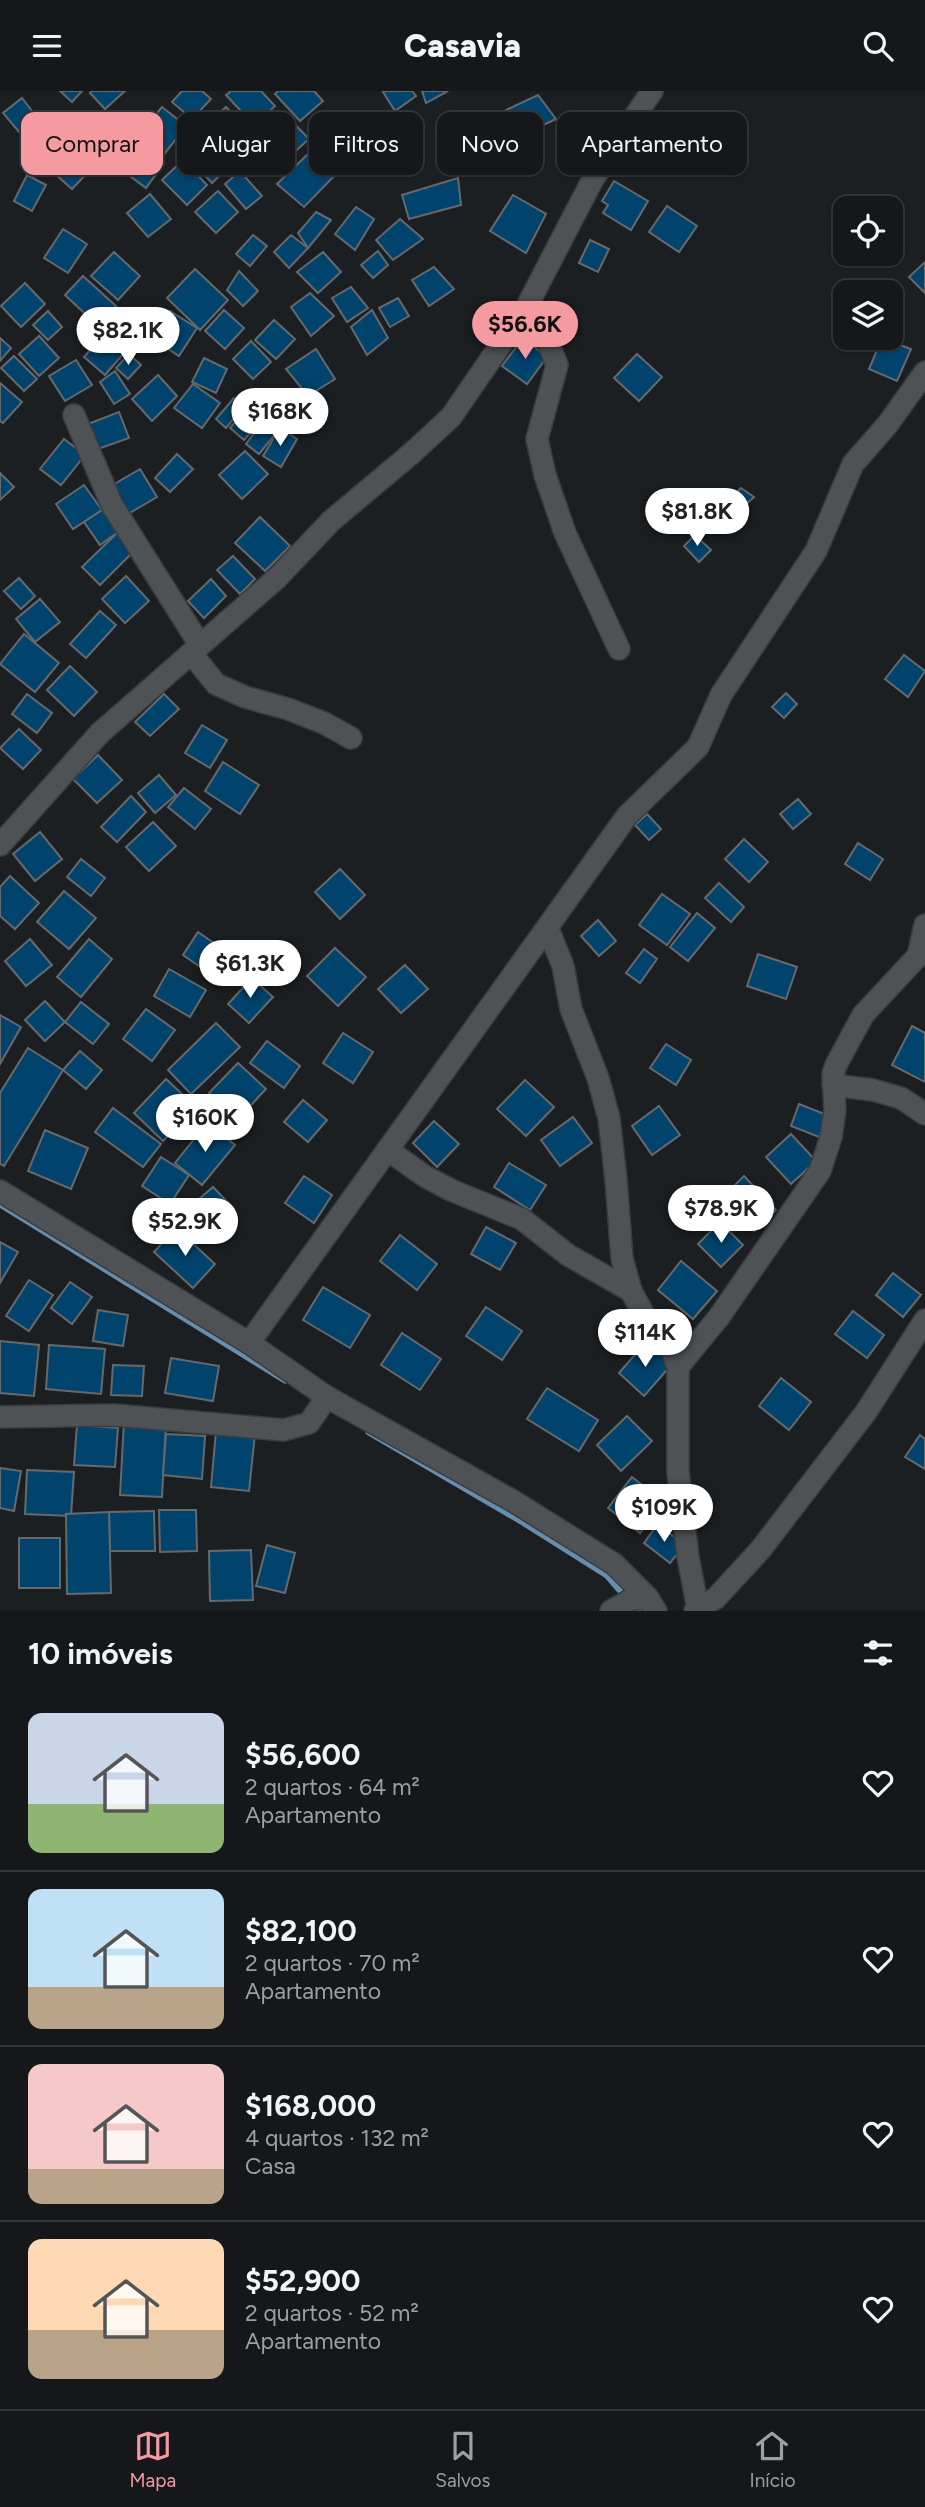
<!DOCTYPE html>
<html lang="pt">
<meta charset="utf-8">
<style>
body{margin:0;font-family:Figtree,sans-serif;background:#1e2023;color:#f1f3f6;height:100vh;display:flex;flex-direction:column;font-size:26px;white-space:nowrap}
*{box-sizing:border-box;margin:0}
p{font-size:23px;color:#9d9fa2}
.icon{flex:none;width:38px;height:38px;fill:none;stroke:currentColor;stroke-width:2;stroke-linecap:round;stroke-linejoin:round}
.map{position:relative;height:1520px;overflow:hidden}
.sheet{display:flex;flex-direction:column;background:#15171a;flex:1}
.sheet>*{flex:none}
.guide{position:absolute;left:21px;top:21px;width:884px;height:63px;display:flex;gap:14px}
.fabs{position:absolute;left:833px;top:105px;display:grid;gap:14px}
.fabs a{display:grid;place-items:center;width:70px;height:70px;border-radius:14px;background:#15171a;box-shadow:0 2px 5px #0004,0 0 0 2px #343639;font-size:35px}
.price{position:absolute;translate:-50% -60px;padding:0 16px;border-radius:24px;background:#fff;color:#222;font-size:23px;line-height:46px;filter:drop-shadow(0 2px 4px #0008)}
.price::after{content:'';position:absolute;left:50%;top:42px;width:21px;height:16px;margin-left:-10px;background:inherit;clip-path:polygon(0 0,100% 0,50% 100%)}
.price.on{background:#f49aa0;color:#111}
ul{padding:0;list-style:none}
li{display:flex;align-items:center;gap:21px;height:175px;padding:0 28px}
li+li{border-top:2px solid #343639}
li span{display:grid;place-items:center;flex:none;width:196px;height:140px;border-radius:14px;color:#555}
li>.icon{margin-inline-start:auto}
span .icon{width:84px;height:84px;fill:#fffc;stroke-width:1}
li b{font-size:30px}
h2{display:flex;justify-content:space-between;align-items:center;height:84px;padding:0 28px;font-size:30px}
.chip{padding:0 24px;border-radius:14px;background:#15171a;box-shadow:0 2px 5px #0004,0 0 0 2px #343639;font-size:24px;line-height:63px}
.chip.on{background:#f49aa0;color:#111}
header{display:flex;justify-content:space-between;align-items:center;height:91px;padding:0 28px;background:#15171a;font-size:32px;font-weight:800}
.dock{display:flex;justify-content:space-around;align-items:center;height:98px;border-top:2px solid #343639;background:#15171a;font-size:19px;color:#9d9fa2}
.dock a{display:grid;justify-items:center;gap:4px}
.dock .on{color:#f49aa0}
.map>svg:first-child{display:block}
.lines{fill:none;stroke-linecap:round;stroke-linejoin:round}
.stream{stroke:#648ead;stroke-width:7}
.building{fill:#00436d;stroke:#66696c;stroke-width:2}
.minor-casing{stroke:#3a3c3e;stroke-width:24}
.minor{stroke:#4e5255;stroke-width:21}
</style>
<header><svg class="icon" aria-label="menu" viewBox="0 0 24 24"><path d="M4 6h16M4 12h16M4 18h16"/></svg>Casavia<svg class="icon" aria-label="search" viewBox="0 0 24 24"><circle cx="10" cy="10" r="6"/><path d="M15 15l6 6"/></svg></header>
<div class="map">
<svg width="925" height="1520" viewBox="0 0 925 1520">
<rect width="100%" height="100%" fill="#1c1f22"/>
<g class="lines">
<g class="stream">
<polyline points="0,1113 285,1289"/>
<polyline points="369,1341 523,1431 607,1484 638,1520"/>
</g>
</g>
<g class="building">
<polygon points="60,0 82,0 72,11"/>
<polygon points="91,0 125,0 105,18 90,2"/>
<polygon points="182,0 202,0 211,8 192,28 172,11"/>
<polygon points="231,0 261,0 275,15 254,34 226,4"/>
<polygon points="278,0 314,0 323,10 300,30 275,3"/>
<polygon points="385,0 412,0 416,5 395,20 383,1"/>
<polygon points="422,0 448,0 426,12"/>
<polygon points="538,4 556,28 524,43 504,20"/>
<polygon points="22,7 43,34 25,48 3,22"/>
<polygon points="162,16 186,35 165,62 140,43"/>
<polygon points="226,16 257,49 212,92 181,58"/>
<polygon points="358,20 381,39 353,59 339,37"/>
<polygon points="85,24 111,43 93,69 69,47"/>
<polygon points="286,24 309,48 287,68 265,44"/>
<polygon points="490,29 496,48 454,69 440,43"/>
<polygon points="45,40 67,51 56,73 34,62"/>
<polygon points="141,55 164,72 146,97 123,80"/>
<polygon points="314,57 341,78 304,116 277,93"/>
<polygon points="73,62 91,78 72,98 55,83"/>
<polygon points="183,69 207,94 187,114 162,89"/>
<polygon points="240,80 262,105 246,118 225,93"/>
<polygon points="27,84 46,94 32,120 14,110"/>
<polygon points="458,87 461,114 409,128 402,104"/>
<polygon points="614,90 648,110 631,139 603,122 608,114 602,110"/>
<polygon points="218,100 238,121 216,142 195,121"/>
<polygon points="150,103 171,128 148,146 127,122"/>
<polygon points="513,104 546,123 526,162 490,140"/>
<polygon points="667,115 697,135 679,161 649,141"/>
<polygon points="356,116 374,128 355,159 335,143"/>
<polygon points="316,121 331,129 308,157 298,142"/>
<polygon points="400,128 423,148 393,169 376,149"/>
<polygon points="63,138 87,153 68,182 44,167"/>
<polygon points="253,144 267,155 250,175 236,163"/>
<polygon points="291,144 308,157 289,177 274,161"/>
<polygon points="590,149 609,158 598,181 579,172"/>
<polygon points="378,160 388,174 373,187 361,174"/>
<polygon points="114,161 140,185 118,209 91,185"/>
<polygon points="323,161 341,181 318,202 297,181"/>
<polygon points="925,171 925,202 909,186"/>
<polygon points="434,176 454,198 429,215 412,189"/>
<polygon points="195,178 228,209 200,239 167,207"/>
<polygon points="239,180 258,200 243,215 227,199"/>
<polygon points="83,185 116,215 98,235 65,204"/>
<polygon points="25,192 45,213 21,236 1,215"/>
<polygon points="351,196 368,217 347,231 332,207"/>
<polygon points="310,202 334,225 311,245 291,216"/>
<polygon points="398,207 409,225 390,236 379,217"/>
<polygon points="224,219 244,237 225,258 205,240"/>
<polygon points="372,219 388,247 367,264 351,236"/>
<polygon points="48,220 62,236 48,249 33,234"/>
<polygon points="170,220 197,237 179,265 153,248"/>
<polygon points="274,229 295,248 276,268 255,249"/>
<polygon points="103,244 124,262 105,284 84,266"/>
<polygon points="39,245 59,267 39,285 19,263"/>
<polygon points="0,247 11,257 0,270"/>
<polygon points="523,247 547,266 527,293 502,275"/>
<polygon points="882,247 911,258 897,290 869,278"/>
<polygon points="251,250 271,271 253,288 233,268"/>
<polygon points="316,258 335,288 308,305 286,278"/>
<polygon points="129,263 141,274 128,288 116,277"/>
<polygon points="637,263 662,286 639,310 614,287"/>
<polygon points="14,265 37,288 24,300 1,277"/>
<polygon points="204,267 227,278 216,302 192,291"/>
<polygon points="76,269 92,294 65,310 49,285"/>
<polygon points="115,280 130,303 114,313 100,291"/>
<polygon points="158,284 177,305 152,330 132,308"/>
<polygon points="0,292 22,311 3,332 0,330"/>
<polygon points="193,293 220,312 202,337 174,317"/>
<polygon points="234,307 244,315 226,337 216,328"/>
<polygon points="248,315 263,327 244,349 230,337"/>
<polygon points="119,321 129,347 98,358 88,333"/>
<polygon points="266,326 280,337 259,363 246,353"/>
<polygon points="280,337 297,348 281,376 263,365"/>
<polygon points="64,348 85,364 61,394 40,378"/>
<polygon points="245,360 268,383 242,408 219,384"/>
<polygon points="177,363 193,378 170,401 155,387"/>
<polygon points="140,378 157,406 128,423 111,395"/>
<polygon points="0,382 14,396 0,409"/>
<polygon points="84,394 102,419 73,438 56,413"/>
<polygon points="741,397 754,406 733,425 723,414"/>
<polygon points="102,419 118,441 100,454 84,431"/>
<polygon points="260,426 290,455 265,480 235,452"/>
<polygon points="118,441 135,459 100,494 82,476"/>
<polygon points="695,444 711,459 699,471 684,455"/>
<polygon points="233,465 255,488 240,503 217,479"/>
<polygon points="126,485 149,510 125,532 102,508"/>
<polygon points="19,487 35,505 21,518 4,500"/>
<polygon points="211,488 226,505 204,527 188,510"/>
<polygon points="40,508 60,531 35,551 16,528"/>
<polygon points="100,520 116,534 86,567 70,553"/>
<polygon points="24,543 59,572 35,601 0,573"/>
<polygon points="904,564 925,580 908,606 885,588"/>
<polygon points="70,575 97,601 74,625 47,599"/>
<polygon points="786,602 797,613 784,627 772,616"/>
<polygon points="27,603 52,622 37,642 12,623"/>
<polygon points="164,603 179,618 150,645 135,631"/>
<polygon points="202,634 227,649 210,677 185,662"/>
<polygon points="19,638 41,659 23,678 0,657"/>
<polygon points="98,664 122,689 97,712 73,688"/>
<polygon points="223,671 259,694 240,723 205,700"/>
<polygon points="159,684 176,704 155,722 138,702"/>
<polygon points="184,697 211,718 195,738 168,716"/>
<polygon points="131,705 146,721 117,751 101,736"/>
<polygon points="798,708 811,723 793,738 780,723"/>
<polygon points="647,723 661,738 649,749 635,734"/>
<polygon points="153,731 176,755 149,780 126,756"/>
<polygon points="40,741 62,768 35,790 13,763"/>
<polygon points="744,748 768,771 749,791 725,768"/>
<polygon points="858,752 883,768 870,789 845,773"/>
<polygon points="81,768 105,787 91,805 67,786"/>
<polygon points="340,778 365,804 340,828 315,801"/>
<polygon points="10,785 39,812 15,838 0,825 0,796"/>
<polygon points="719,792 744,816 731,831 705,807"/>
<polygon points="64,800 96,827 69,858 37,831"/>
<polygon points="662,803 690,823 667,854 639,834"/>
<polygon points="697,822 715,837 688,870 670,856"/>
<polygon points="598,829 616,850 599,865 581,845"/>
<polygon points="198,841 231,864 215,886 183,864"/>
<polygon points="30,848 52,874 26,895 5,870"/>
<polygon points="89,848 112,868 81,906 57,886"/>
<polygon points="335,857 366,886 338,915 307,885"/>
<polygon points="644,858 657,868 640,892 626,882"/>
<polygon points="758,863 797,876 786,908 747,895"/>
<polygon points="405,874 428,898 401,922 378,898"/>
<polygon points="169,878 206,899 190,926 154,905"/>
<polygon points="252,887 273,906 249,932 228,913"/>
<polygon points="45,910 65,931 45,950 25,929"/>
<polygon points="81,911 109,933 93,953 65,931"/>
<polygon points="146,918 175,939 152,970 123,948"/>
<polygon points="0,924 21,936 0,973"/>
<polygon points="216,932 240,956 191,1003 168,979"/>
<polygon points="912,935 925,942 925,991 892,974"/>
<polygon points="343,942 373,961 353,992 323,972"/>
<polygon points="267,950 300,975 284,997 250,972"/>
<polygon points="666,953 691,969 676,994 650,977"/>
<polygon points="28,957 63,979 4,1075 0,1073 0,1002"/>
<polygon points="80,960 102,979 86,998 63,979"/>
<polygon points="238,972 266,998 237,1029 209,1002"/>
<polygon points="166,988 196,1016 163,1050 134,1022"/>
<polygon points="525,989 554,1016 526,1045 497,1018"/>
<polygon points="303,1009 327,1029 308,1051 284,1031"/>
<polygon points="799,1013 827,1024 819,1046 791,1035"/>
<polygon points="659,1015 680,1044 652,1064 632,1035"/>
<polygon points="113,1017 161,1053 143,1076 95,1041"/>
<polygon points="573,1026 592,1052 560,1075 541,1049"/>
<polygon points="434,1030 459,1053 437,1076 413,1052"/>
<polygon points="207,1032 235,1054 202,1094 175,1072"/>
<polygon points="45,1039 88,1057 71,1098 28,1080"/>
<polygon points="791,1043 816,1070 791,1093 766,1066"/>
<polygon points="161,1066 189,1084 170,1113 142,1095"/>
<polygon points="509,1072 546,1094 530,1119 494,1096"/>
<polygon points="304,1085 332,1104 314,1132 285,1112"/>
<polygon points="744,1085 776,1119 754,1140 722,1107"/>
<polygon points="213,1096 234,1118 212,1138 191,1115"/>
<polygon points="720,1131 743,1154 721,1176 698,1153"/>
<polygon points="486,1136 516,1152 500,1179 471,1163"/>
<polygon points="176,1137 215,1173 193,1197 154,1161"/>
<polygon points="400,1144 437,1173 417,1199 380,1170"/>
<polygon points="0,1151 18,1161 0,1192"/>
<polygon points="681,1170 717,1200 693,1228 658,1199"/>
<polygon points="893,1182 921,1204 903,1226 876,1204"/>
<polygon points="29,1189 53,1204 29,1240 6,1225"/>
<polygon points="70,1191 92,1206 72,1233 51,1217"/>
<polygon points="323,1196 370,1224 350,1257 303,1229"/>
<polygon points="486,1216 522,1240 502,1269 466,1245"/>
<polygon points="98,1219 128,1224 123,1255 93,1250"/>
<polygon points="853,1220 884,1244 867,1267 835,1243"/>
<polygon points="402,1242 441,1268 420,1299 381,1274"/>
<polygon points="0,1250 39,1254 34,1305 0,1302"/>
<polygon points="646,1251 672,1273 644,1305 619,1282"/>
<polygon points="49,1254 105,1258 101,1303 46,1298"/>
<polygon points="171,1267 219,1275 213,1310 165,1302"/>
<polygon points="113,1274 144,1275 142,1305 111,1304"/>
<polygon points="781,1287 811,1311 789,1339 759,1315"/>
<polygon points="547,1297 598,1329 579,1360 527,1328"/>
<polygon points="627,1325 652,1350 621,1380 597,1354"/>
<polygon points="124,1330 166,1332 162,1406 120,1404"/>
<polygon points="77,1334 118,1337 115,1376 74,1374"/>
<polygon points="216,1340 255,1343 249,1400 211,1396"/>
<polygon points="166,1343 205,1345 202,1388 163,1384"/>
<polygon points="920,1344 925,1348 925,1378 905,1366"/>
<polygon points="0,1377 21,1380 14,1420 0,1417"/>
<polygon points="27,1379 74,1381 71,1425 25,1423"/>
<polygon points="632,1386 664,1411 640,1442 608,1417"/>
<polygon points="159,1419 196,1419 197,1460 160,1461"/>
<polygon points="154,1420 155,1460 110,1460 109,1421"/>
<polygon points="109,1421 111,1502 67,1503 66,1423"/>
<polygon points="658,1433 684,1454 670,1472 644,1452"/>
<rect x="19" y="1447" width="41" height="50"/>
<polygon points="267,1454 295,1462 285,1502 256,1495"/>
<polygon points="251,1459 253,1509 210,1510 209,1460"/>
</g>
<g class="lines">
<g class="minor-casing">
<g id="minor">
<polyline points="526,217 547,249 557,274 537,348 545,384 565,442 619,558"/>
<polyline points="74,324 112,414 200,554"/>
<polyline points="191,562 216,593 245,606 288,618 324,632 351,647"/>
<polyline points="0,754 100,642 277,487 331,430 412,362 451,326 526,217 593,88 652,0"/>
<polyline points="548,838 563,875 571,918 598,987 609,1027 616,1089 622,1167 631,1200 645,1226 669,1253 678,1276 678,1381 688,1466 698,1518"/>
<polyline points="833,994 873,999 901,1007 925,1023"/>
<polyline points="388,1059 426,1086 453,1100 522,1128 568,1164 631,1200"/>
<polyline points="0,1100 249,1252 327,1306 513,1410 614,1473 648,1507 656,1520"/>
<polyline points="249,1252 627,725 698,656 721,604 816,460 853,373 888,333 925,281"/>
<polyline points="678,1276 719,1226 820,1080 831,1046 835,1019 833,983 836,974 863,924 918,865 925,834"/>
<polyline points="0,1326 114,1324 284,1339 309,1332 327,1306"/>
<polyline points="611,1520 632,1508 648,1507"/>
<polyline points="695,1520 716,1507 761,1458 866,1321 925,1229"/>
</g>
</g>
<use href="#minor" class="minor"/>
</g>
</svg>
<div class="fabs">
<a><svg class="icon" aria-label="locate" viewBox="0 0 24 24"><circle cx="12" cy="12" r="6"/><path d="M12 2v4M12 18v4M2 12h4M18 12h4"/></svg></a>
<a><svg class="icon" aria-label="layers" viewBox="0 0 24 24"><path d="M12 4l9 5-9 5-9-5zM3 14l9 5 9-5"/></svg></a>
</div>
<b class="price on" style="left:525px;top:270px">$56.6K</b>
<b class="price" style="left:128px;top:276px">$82.1K</b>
<b class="price" style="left:280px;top:357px">$168K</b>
<b class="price" style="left:697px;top:457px">$81.8K</b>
<b class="price" style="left:250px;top:909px">$61.3K</b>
<b class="price" style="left:205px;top:1063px">$160K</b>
<b class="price" style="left:721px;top:1154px">$78.9K</b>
<b class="price" style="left:185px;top:1167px">$52.9K</b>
<b class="price" style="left:645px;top:1278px">$114K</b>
<b class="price" style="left:664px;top:1453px">$109K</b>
<div class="guide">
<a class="chip on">Comprar</a>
<a class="chip">Alugar</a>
<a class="chip">Filtros</a>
<a class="chip">Novo</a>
<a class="chip">Apartamento</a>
</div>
</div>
<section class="sheet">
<h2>10 imóveis<svg class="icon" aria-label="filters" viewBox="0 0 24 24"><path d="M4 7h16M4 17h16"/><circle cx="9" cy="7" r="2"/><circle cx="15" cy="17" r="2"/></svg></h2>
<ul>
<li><span style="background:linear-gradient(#c9d6e8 65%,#8fb573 0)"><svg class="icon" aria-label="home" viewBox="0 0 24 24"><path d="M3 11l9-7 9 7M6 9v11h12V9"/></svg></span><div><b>$56,600</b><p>2 quartos · 64 m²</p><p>Apartamento</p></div><svg class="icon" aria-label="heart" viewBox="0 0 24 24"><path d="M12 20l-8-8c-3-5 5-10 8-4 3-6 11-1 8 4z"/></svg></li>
<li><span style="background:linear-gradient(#bfe0f5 70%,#b9a48a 0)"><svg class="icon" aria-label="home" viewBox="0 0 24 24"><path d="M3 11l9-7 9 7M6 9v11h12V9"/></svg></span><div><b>$82,100</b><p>2 quartos · 70 m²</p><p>Apartamento</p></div><svg class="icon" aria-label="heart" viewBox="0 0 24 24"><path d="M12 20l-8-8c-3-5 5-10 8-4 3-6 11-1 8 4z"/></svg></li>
<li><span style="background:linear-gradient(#f6c9c9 75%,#b9a48a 0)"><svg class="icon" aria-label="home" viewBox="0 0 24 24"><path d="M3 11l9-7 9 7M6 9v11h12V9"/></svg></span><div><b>$168,000</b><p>4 quartos · 132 m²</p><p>Casa</p></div><svg class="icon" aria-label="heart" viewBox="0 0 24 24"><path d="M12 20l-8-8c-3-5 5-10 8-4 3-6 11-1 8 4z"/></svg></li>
<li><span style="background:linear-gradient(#ffd9b3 65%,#b9a48a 0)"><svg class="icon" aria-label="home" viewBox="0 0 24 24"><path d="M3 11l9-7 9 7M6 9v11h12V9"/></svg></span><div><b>$52,900</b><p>2 quartos · 52 m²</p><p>Apartamento</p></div><svg class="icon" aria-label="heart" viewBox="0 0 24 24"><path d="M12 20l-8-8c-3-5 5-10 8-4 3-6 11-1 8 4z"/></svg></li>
</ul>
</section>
<nav class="dock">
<a class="on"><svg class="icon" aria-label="map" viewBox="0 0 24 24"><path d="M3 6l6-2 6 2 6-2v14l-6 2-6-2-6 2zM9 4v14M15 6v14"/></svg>Mapa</a>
<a><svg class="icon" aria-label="saved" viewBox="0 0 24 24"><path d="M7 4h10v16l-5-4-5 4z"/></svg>Salvos</a>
<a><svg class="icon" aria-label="home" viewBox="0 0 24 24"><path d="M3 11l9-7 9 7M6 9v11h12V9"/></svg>Início</a>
</nav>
